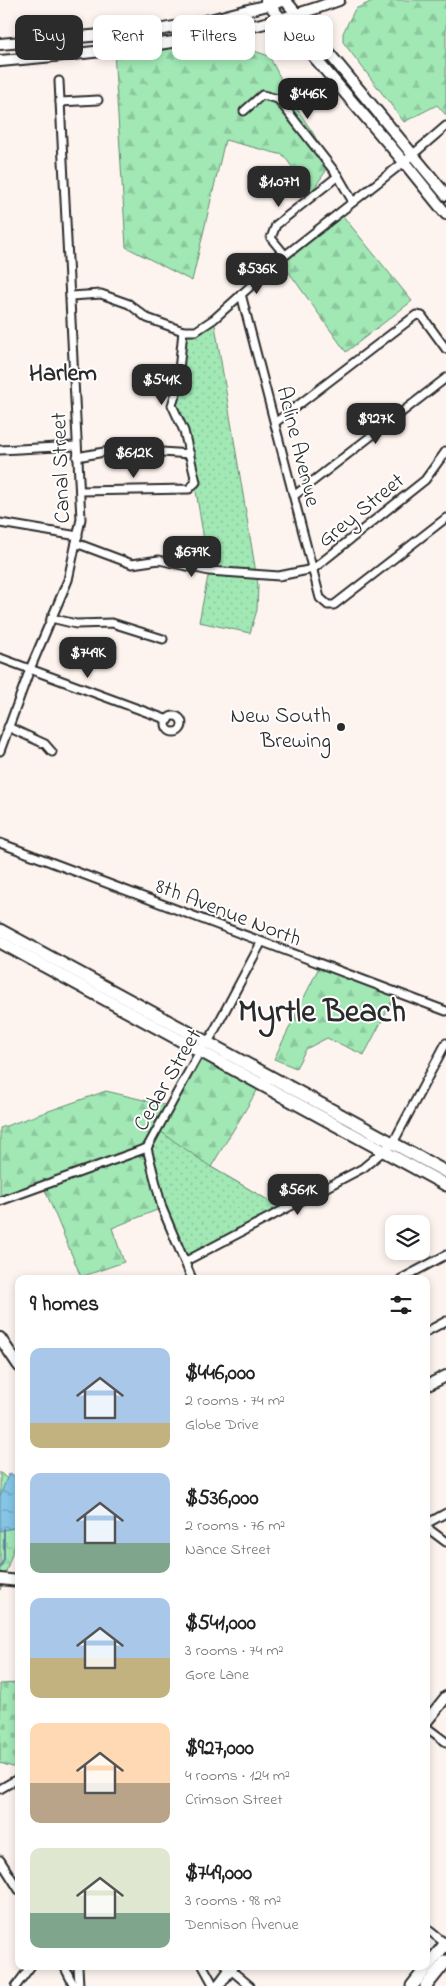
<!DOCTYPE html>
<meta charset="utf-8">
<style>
body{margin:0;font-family:"Indie Flower",sans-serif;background:#f2f2f2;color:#222;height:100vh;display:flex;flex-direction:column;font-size:19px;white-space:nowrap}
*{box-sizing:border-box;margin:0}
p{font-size:16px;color:#767676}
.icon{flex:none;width:28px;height:28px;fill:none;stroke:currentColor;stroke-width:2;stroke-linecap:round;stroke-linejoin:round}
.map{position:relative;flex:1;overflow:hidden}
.panel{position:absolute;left:15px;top:1275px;width:415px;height:695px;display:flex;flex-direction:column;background:#fff;border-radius:10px;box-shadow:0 2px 8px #0003}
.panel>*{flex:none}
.hud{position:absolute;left:15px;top:15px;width:416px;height:45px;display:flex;gap:10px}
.buttons{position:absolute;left:385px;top:1215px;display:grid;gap:10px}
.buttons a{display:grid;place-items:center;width:45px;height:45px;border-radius:10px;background:#fff;box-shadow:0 2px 8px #0003;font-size:25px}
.price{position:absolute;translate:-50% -42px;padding:0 11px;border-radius:10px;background:#2b2b2b;color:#fff;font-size:16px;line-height:32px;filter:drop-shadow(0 1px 2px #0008)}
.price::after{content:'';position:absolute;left:50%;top:30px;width:15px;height:11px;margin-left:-8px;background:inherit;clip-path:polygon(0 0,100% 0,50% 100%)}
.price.current{background:#222;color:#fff}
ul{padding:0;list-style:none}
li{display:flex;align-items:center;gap:15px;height:125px;padding:0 15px}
li span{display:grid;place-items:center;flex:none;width:140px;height:100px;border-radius:10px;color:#555}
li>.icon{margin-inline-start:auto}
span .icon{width:60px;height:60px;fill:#fffc;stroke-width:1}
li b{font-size:21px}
h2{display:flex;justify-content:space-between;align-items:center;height:60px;padding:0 15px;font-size:21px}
.tag{padding:0 18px;border-radius:10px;background:#fff;box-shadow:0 2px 8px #0003;font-size:18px;line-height:45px}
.tag.current{background:#2b2b2b;color:#fff}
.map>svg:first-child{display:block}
.forest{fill:url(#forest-firs);stroke:#668a70}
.wetland{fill:url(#wetland-marsh);stroke:#668a70}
.cemetery{fill:url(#cemetery-stones);stroke:#668a70}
.park{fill:url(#park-dots);stroke:#668a70}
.water{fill:url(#water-ripples);stroke:#60879b}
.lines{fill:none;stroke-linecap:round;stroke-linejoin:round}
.stream{stroke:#60879b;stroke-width:2}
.street-casing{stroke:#2b2b2b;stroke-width:11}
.secondary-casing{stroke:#2b2b2b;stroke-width:14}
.primary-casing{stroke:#2b2b2b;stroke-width:15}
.street{stroke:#fff;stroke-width:7}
.secondary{stroke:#fff;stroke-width:10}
.primary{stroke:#fff;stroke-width:11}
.poi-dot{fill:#2b2b2b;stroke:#fff;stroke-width:2}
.labels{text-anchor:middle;stroke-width:4;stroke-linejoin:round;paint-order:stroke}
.street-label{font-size:22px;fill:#2b2b2b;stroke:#fff}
.poi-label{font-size:22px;fill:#2b2b2b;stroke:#fff;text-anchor:end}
.neighbourhood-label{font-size:24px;font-weight:bold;fill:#2b2b2b;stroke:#fff}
.town-label{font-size:32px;font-weight:bold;fill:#2b2b2b;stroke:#fff}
</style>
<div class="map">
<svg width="446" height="1986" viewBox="0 0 446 1986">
<defs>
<pattern id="forest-firs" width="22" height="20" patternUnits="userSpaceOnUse" patternTransform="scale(1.25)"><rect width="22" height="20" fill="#a1e8b5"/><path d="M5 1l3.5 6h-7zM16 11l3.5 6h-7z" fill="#8bc79c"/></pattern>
<pattern id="wetland-marsh" width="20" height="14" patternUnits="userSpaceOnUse" patternTransform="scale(1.25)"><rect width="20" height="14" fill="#a1e8b5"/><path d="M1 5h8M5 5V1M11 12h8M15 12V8" fill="none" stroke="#8bc79c"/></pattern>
<pattern id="cemetery-stones" width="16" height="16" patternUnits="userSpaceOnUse" patternTransform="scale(1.25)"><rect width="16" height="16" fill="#a1e8b5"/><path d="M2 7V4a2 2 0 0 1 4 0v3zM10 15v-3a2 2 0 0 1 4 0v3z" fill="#8bc79c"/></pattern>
<pattern id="park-dots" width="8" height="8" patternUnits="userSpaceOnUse" patternTransform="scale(1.25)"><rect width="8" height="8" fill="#a1e8b5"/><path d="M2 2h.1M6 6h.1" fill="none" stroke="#8bc79c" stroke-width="1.8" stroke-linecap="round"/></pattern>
<pattern id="water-ripples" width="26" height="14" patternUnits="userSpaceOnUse" patternTransform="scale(1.25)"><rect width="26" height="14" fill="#84c4e5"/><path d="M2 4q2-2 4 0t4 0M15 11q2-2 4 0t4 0" fill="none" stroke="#6c9fba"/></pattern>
</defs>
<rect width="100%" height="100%" fill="#fef4ef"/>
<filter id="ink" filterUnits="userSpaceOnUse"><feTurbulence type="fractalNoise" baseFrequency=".02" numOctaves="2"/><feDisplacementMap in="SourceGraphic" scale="10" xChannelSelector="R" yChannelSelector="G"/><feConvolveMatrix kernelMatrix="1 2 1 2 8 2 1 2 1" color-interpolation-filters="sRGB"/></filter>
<g filter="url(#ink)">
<g class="forest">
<polygon points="375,0 446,0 446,115 437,105 404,122 343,42 343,33 355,9"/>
<polygon points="213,37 269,56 295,106 313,133 330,165 308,197 296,172 283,155 225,140 192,281 126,247 114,51"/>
<polygon points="343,216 412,301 346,352 283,264"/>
<polygon points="321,963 397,992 364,1055 327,1038 306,1049 296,1068 274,1059"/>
<polygon points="199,1052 261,1084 211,1167 285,1210 162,1208 112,1228 124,1262 81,1277 43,1185 0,1201 0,1128 106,1091 169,1106"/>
</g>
<polygon class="wetland" points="0,1472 14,1486 19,1532 0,1590"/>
<polygon class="cemetery" points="19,1683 19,1769 0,1763 0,1684"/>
<g class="park">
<polygon points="214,319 258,585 257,610 250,633 199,622 209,571 190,454 172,405 183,331 202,328"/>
<polygon points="157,1129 211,1167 285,1210 186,1261 162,1208 147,1148"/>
</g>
<polygon class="water" points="12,1474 19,1480 18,1527 0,1531 0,1496 8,1475"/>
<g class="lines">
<polyline class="stream" points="0,1568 4,1559 4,1529"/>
<g class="street-casing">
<g id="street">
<polyline points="60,102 98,100"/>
<polyline points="244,111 262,95 278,99 338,176 353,202"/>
<polyline points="285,255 271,238 276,225 338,176"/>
<polyline points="241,294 320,598 328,605 334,605 446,518"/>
<polyline points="71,296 101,294 129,304 147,318 183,331 196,331 214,319 283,257 404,162 446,126"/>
<polyline points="276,422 416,315 422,316 446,349"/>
<polyline points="0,450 76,446"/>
<polyline points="77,457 120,449 190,454"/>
<polyline points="80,491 189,489 196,482 184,431 172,405 177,390 183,331"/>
<polyline points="295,495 446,378"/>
<polyline points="0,523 78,536"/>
<polyline points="76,543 132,564 159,560 209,571 279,576 313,569 425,480 446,451"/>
<polyline points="51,618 76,624 112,623 163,639"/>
<polyline points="0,658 168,720"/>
<circle cx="174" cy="724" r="8"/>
<polyline points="8,727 45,744 52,752"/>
<polyline points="0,751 30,669 68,580 81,519 59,81"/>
<polyline points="0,843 446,1011"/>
<polyline points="147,1148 162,1208 192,1279"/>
<polyline points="0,1201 147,1148 205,1042 211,1037 261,943"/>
<polyline points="186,1261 363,1168 393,1143 446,1043"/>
<polyline points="401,1279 446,1255"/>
<polyline points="426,1332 446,1321"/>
<polyline points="426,1524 446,1513"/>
<polyline points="426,1527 446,1542"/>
<polyline points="426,1727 446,1742"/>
<polyline points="0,1789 19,1778"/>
<polyline points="0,1860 19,1890"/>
<polyline points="426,1928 446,1944"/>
<polyline points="64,1966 74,1986"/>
<polyline points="78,1966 79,1986"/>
<polyline points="203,1966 214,1986"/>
<polyline points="226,1966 250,1986"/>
<polyline points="16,1986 31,1966"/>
</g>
</g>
<g class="secondary-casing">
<g id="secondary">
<polyline points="285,0 446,195"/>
<polyline points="266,1 404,162 446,214"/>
<polyline points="0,44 158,30 210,20 287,0"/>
<path d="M0,61c115,-10 230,-20 339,-61"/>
<polyline points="0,1338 19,1366"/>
<polyline points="426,1386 446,1376"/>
<polyline points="0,1579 19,1581"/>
<polyline points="426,1722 446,1697"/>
<polyline points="218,1986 233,1966"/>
</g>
</g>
<g class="primary-casing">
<g id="primary">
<polyline points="0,930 446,1172"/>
<polyline points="0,942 446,1185"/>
<polyline points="412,1986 446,1943"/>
<polyline points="426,1986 446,1961"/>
</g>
</g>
<use href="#street" class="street"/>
<use href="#secondary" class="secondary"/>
<use href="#primary" class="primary"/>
</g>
</g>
<circle class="poi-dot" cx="341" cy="727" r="5"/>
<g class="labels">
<g class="street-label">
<text transform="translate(300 446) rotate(76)" y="8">Acline Avenue</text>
<text transform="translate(59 468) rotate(-92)" y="8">Canal Street</text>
<text transform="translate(360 509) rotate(-39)" y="8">Grey Street</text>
<text transform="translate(229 911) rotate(21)" y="8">8th Avenue North</text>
<text transform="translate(166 1079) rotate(-60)" y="8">Cedar Street</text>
</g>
<g class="poi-label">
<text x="331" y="722">New South<tspan x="331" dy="25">Brewing</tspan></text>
</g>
<g class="neighbourhood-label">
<text x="63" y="380">Harlem</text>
</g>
<g class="town-label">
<text x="322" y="1021">Myrtle Beach</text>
</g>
</g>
</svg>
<div class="buttons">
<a><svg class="icon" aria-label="layers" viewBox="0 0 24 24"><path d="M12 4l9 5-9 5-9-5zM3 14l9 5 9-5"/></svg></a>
</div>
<b class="price current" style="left:308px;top:120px">$446K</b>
<b class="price" style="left:279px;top:208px">$1.07M</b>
<b class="price" style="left:257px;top:295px">$536K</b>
<b class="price" style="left:162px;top:406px">$541K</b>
<b class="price" style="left:376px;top:445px">$927K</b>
<b class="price" style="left:134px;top:479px">$612K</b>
<b class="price" style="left:192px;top:578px">$679K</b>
<b class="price" style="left:88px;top:679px">$749K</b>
<b class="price" style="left:298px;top:1216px">$561K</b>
<div class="hud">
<a class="tag current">Buy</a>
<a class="tag">Rent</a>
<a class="tag">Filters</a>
<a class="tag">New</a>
</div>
<section class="panel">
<h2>9 homes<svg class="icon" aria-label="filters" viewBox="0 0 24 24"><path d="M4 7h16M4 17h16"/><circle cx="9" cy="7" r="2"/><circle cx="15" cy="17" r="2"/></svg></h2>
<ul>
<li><span style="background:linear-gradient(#a9c7e8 75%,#c2b280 0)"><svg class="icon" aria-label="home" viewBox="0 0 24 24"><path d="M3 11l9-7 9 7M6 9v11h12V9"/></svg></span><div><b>$446,000</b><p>2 rooms · 74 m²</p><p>Globe Drive</p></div></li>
<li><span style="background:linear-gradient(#a9c7e8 70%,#7fa58c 0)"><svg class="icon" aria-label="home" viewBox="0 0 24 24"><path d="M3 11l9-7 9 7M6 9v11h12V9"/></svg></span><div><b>$536,000</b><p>2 rooms · 76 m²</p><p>Nance Street</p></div></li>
<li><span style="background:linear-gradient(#a9c7e8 60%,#c2b280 0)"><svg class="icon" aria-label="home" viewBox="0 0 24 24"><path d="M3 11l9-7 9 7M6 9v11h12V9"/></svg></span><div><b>$541,000</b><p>3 rooms · 74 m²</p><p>Gore Lane</p></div></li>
<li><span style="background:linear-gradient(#ffd9b3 60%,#b9a48a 0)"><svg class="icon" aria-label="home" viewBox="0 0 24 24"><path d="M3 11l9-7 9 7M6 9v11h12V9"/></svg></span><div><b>$927,000</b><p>4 rooms · 124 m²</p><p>Crimson Street</p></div></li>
<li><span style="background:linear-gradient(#dfe7d0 65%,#7fa58c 0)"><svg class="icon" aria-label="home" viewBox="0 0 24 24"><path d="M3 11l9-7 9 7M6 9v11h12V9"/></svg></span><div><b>$749,000</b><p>3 rooms · 98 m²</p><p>Dennison Avenue</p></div></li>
</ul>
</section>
</div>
